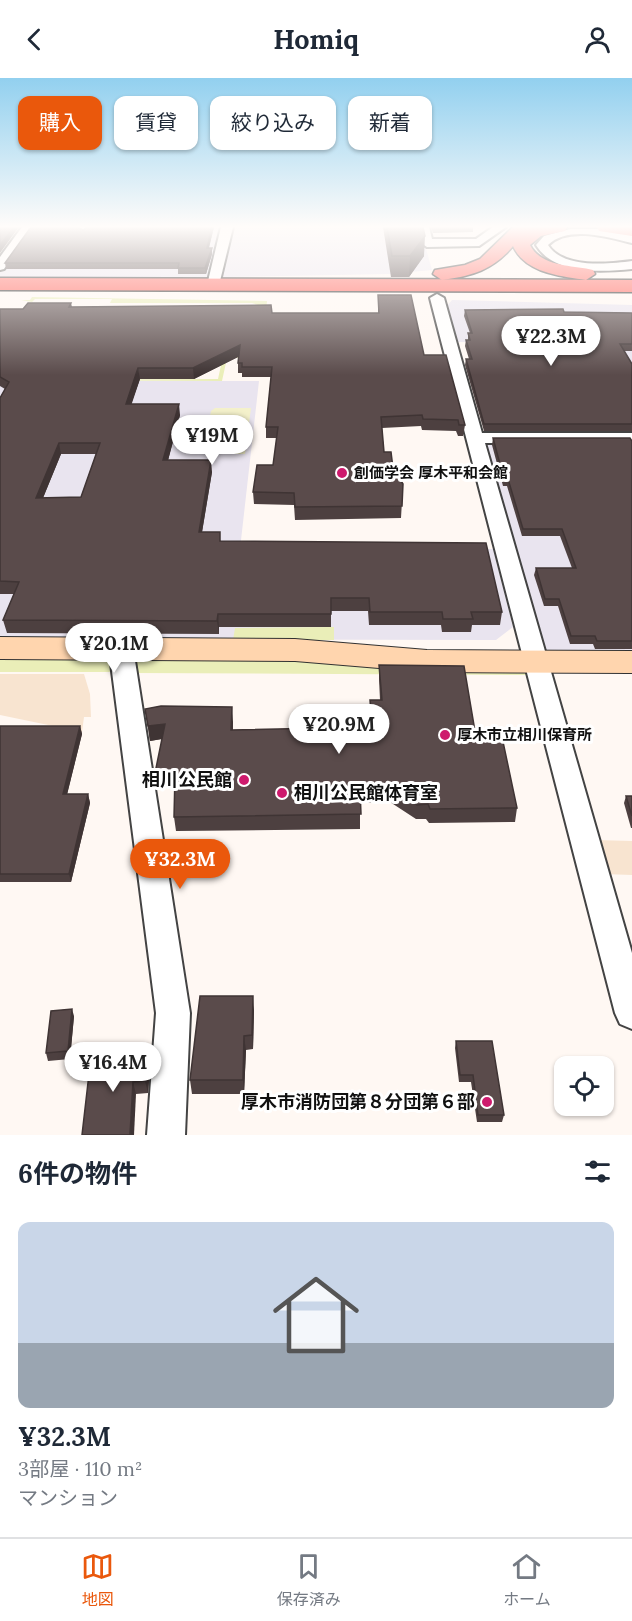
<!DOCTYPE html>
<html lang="ja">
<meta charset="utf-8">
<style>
body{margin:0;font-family:Lora,"Noto Sans JP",serif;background:#f2f2f3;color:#1f2937;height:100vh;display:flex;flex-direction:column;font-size:22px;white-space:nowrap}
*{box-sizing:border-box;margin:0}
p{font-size:20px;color:#747a83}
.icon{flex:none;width:33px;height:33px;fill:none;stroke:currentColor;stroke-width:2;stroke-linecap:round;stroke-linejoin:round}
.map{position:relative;height:1057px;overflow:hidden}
.drawer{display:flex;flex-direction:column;background:#fff;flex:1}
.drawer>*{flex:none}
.guide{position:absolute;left:18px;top:18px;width:597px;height:54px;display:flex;gap:12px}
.fabs{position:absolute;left:554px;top:978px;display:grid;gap:12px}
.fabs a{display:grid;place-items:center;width:60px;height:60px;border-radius:12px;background:#fff;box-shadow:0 2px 4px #0004;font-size:30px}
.price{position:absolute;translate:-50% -51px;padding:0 14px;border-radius:21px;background:#fff;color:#222;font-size:20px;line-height:39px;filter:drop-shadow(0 2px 3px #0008)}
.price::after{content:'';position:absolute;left:50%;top:36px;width:18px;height:14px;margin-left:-9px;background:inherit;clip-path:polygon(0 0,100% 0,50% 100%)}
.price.active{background:#ea580c;color:#fff}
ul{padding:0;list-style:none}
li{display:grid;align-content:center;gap:12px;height:318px;padding:0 18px}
li span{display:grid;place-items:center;height:186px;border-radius:12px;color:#555}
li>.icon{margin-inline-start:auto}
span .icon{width:108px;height:108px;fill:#fffc;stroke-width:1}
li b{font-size:26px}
h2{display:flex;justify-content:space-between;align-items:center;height:72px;padding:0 18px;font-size:26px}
.pill{padding:0 21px;border-radius:12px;background:#fff;box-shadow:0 2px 4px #0004;font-size:21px;line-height:54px}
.pill.active{background:#ea580c;color:#fff}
header{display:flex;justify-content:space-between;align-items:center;height:78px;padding:0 18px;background:#fff;font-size:27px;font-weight:700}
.tab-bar{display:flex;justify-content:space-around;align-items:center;height:84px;border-top:2px solid #e0e1e3;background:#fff;font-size:16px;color:#747a83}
.tab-bar a{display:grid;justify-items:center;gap:3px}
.tab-bar .active{color:#ea580c}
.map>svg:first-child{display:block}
.industrial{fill:#e9e4ef}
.farmland{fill:#f8e4d0}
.green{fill:#eaeeb8}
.pitch{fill:#f4f1cb}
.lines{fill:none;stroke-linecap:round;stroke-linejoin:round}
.street-casing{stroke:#434343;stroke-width:4}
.secondary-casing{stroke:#323232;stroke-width:2}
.highway-casing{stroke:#212121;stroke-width:3}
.street{fill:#fff;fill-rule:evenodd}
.secondary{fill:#ffd5ae;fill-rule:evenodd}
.highway{fill:#ff5951;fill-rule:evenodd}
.wall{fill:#4d4040;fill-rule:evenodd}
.shaded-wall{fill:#3f3434}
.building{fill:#5a4b4b;stroke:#3f3434;stroke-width:1.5;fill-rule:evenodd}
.poi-dot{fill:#ce1a6d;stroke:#fff;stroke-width:2}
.labels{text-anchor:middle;stroke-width:6;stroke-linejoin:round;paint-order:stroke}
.poi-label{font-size:15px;font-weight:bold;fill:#101010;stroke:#fff;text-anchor:start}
.near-poi-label{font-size:18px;font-weight:bold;fill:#101010;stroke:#fff;text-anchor:end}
</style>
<header><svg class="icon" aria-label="back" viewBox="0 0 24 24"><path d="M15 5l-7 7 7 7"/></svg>Homiq<svg class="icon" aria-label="person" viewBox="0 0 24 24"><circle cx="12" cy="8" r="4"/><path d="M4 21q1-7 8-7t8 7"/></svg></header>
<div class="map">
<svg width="632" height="1057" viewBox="0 0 632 1057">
<rect width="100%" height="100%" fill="#fff8f3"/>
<g class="industrial">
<polygon points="34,149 222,150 210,197 206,199 0,200 0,191"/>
<polygon points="230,149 420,149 432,192 389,196 223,199 219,197"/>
<polygon points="452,222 632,227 632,355 582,265 457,264 447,228"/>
<polygon points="0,303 259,303 240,471 493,471 513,549 496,562 0,561"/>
<polygon points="632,364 632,576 542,573 486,367 492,365"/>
</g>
<g class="farmland">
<polygon points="0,596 84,596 90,616 91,639 84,639 82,654 0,637"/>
<polygon points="595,762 632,763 632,797 603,796"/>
</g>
<g class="green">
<polygon points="32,219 267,223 261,280 227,280 222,303 0,302 218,301 223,278 261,228 252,225 110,225 112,221 35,221 32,224 21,222 30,222"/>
<polygon points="334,549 334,562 233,562 235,550"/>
<polygon points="139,576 529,591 533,597 132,595 134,580"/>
<polygon points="0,578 116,578 117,594 0,594"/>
</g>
<polygon class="pitch" points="215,330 251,330 245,376 212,376 203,373 211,333"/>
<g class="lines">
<g class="street-casing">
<g id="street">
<polygon points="22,149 34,149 4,191 0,192 0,179"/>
<polygon points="221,149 233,149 220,203 214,207 208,203"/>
<polygon points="417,149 429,149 432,161 476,161 493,149 506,149 479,168 427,169 421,165"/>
<path d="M570,151h28l34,6v8c-24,-6 -64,-18 -84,2 15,24 61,19 84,16v8c-31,3 -78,6 -96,-24l8,-9z"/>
<polygon points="437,216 444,220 482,355 632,355 632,365 485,365 632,875 632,951 620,946 615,935 430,220"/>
<polygon points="121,562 129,565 133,570 190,935 185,1057 147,1057 156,935 109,570 113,565"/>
</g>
</g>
<g class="secondary-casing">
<polygon id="secondary" points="0,559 295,561 427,572 632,573 632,595 427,594 295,583 0,581"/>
</g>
<g class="highway-casing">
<g id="highway">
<path d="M513,149h54l-2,4 -24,5 -11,9c11,22 42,20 63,25l2,4 -9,6c-26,-4 -61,-7 -73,-34 -20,24 -41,30 -71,34l-9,-6 2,-4 30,-5 15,-6z"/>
<polygon points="597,149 632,149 632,158 599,153"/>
<polygon points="0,200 632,202 632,214 0,212"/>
</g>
</g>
<use href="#street" class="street"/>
<use href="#secondary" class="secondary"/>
<use href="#highway" class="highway"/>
</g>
<g class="wall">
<polygon points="31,149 79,149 83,152 214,149 209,170 212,170 212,176 206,196 178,196 178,191 6,191 5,185"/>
<polygon points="383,149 423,149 424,178 409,199 391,199"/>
<polygon points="431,149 473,149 473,154 433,155"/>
<path d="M378,217l46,60 41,70 -2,11h-5l-2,-5 -34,-1 -1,-4 -39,2 2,24 19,32 -2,34 -106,2 -1,-15 -40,-1 -1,-12 20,-27 4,-27h-11v-11l5,-50h-29v-4h-4v-16l-44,22h-54l-9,25 49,11 -12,45 44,12 -10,60 19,9 281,71 -2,13h-28l-1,7h-29l-1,-7h-72l-1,-14h-37v16h-112v7l-212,-1 -4,-13 11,-26h-14v-196l5,-9 -5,-3v-77h23l48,-6 1,4 200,6h106zM61,376h35l-15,43 -38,1z"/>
<polygon points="465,232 632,235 632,273 624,273 632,286 632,353 484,353 465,287 466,281 469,281 465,268 466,262 468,262 468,255 470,255 464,238"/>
<polygon points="493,360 632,363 632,571 595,571 593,566 570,566 558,528 544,528 534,497 536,490 572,490 560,458 522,458 507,408 503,408 492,367"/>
<polygon points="379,587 476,659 517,730 515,744 429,745 426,741 416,741 390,724 360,725 360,751 176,753 174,739 175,711 157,709 155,695 162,661 150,663 145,631 233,644 233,652 371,649 370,622 380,622 379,601"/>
<polygon points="0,648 80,648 82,656 67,716 88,716 90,725 71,804 0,804"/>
<polygon points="626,718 632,718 632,750 631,750 624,725"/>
<polygon points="254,932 253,971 246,972 244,1016 192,1016 190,1002"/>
<polygon points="74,938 70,981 48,983 46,975"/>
<polygon points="456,963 504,1037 502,1044 477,1044 471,1004 459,1004 455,970"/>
<polygon points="133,978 133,980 150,991 148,1015 136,1016 99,996 110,981"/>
</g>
<g class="shaded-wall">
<polygon points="14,149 19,149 0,175 0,167"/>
<polygon points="212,149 214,149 207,176 207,170"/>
<polygon points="425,158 424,178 409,199 410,178"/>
<polygon points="212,170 212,176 206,196 205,190"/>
<polygon points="240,267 240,278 194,301 193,290"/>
<polygon points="138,290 140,301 128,337 126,326"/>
<polygon points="179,326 180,337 165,394 163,382"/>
<polygon points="59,365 61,376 38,432 36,420"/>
<polygon points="211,382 212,394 200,466 199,454"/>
<polygon points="218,536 219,549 219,556 217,543"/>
<polygon points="232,629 233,644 232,666 231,652"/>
<polygon points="165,646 167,660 150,663 148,648"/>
<polygon points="80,648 82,656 65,725 63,716"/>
<polygon points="88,716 90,725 71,804 69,796"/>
<polygon points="253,918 254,932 253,971 252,957"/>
<polygon points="72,931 74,938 70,981 68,973"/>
<polygon points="244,958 246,972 244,1016 243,1002"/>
<polygon points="130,965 133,978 132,992 129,980"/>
<polygon points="147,979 150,991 148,1015 145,1003"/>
<polygon points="133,1004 136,1016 134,1057 130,1057"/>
</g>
<g class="building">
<polygon points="0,149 14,149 0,167"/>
<polygon points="31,149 77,149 83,152 87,149 212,149 207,170 212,170 205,190 178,190 179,185 5,185"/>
<polygon points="387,149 423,149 425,158 410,178 392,178"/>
<path d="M378,217h33l13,60h22l19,70h-6l-1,-5 -35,-1 -1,-4 -41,2 3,35h7l2,16 10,16 -1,22 -107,1 -1,-14 -41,-1 4,-27h16l5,-38h-12l6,-60h-30v-4h-4l2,-18 -47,23h-55l-12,36h53l-16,56h48l-12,72h21v9l266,2 16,69h-31l2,7h-30l-1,-7h-72l-1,-14h-38v16h-113l-1,7 -214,-1 16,-38 -19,-1v-183l9,-16 -9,-5v-68h23l5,-6h43l-2,4 202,-2 1,8h107zM59,365h41l-19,54 -45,1z"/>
<polygon points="563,231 564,234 632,235 632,266 620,266 632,286 632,346 484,346 466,281 472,281 466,262 470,262 468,255 472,255 465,232"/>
<polygon points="493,360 630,360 632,363 632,563 597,563 595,558 571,558 559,521 545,521 536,490 576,490 562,451 523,451 508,401 504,401"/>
<polygon points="379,587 464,588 476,659 502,659 517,730 430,731 428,726 417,727 391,709 360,711 361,736 174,739 175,697 155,695 165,646 148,648 145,631 161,628 232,629 231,652 372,649 370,622 382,622"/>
<polygon points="0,648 80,648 63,716 88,716 69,796 0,796"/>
<polygon points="626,718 632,718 632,738"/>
<polygon points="200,918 253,918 252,957 244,958 243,1002 190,1002"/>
<polygon points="72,931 68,973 46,975 51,933"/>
<polygon points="456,963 492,963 504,1037 478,1037 473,997 460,997"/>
<polygon points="130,965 129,980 147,979 145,1003 133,1004 130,1057 82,1057 89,996 99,996 100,982 110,981 111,967"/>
</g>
<linearGradient id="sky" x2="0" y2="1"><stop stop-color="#92d0ef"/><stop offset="0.5" stop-color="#fffcfa"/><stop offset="1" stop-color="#fffcfa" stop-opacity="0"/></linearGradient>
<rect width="632" height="297" fill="url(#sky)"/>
<g class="poi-dot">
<circle cx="342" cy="395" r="6"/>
<circle cx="445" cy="657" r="6"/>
<circle cx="244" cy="702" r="6"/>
<circle cx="282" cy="715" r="6"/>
<circle cx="487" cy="1024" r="6"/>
</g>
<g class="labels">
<g class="poi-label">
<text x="354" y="400">創価学会 厚木平和会館</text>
<text x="457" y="662">厚木市立相川保育所</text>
</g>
<g class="near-poi-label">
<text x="232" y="708">相川公民館</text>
<text x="294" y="721" text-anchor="start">相川公民館体育室</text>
<text x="475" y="1030">厚木市消防団第８分団第６部</text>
</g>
</g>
</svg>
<div class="fabs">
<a><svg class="icon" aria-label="locate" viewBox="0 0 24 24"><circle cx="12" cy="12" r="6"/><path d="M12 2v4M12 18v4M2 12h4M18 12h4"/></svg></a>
</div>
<b class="price" style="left:551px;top:289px">¥22.3M</b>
<b class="price" style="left:212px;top:388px">¥19M</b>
<b class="price" style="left:114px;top:596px">¥20.1M</b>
<b class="price" style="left:339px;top:677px">¥20.9M</b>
<b class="price active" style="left:180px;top:812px">¥32.3M</b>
<b class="price" style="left:113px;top:1015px">¥16.4M</b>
<div class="guide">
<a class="pill active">購入</a>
<a class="pill">賃貸</a>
<a class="pill">絞り込み</a>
<a class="pill">新着</a>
</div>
</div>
<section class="drawer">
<h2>6件の物件<svg class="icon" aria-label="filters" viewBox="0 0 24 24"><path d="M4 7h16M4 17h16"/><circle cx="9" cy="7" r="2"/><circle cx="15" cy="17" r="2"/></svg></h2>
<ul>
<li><span style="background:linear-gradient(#c9d6e8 65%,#9aa5b1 0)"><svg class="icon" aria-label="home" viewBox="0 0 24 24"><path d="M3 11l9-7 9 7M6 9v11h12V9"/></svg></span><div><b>¥32.3M</b><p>3部屋 · 110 m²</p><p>マンション</p></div></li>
</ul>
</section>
<nav class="tab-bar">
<a class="active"><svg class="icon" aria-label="map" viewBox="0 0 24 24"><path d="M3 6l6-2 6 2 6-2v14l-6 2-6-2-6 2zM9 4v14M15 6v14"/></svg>地図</a>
<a><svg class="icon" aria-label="saved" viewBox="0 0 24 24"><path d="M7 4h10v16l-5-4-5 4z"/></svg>保存済み</a>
<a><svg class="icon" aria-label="home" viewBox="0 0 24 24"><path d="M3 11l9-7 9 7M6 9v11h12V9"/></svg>ホーム</a>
</nav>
